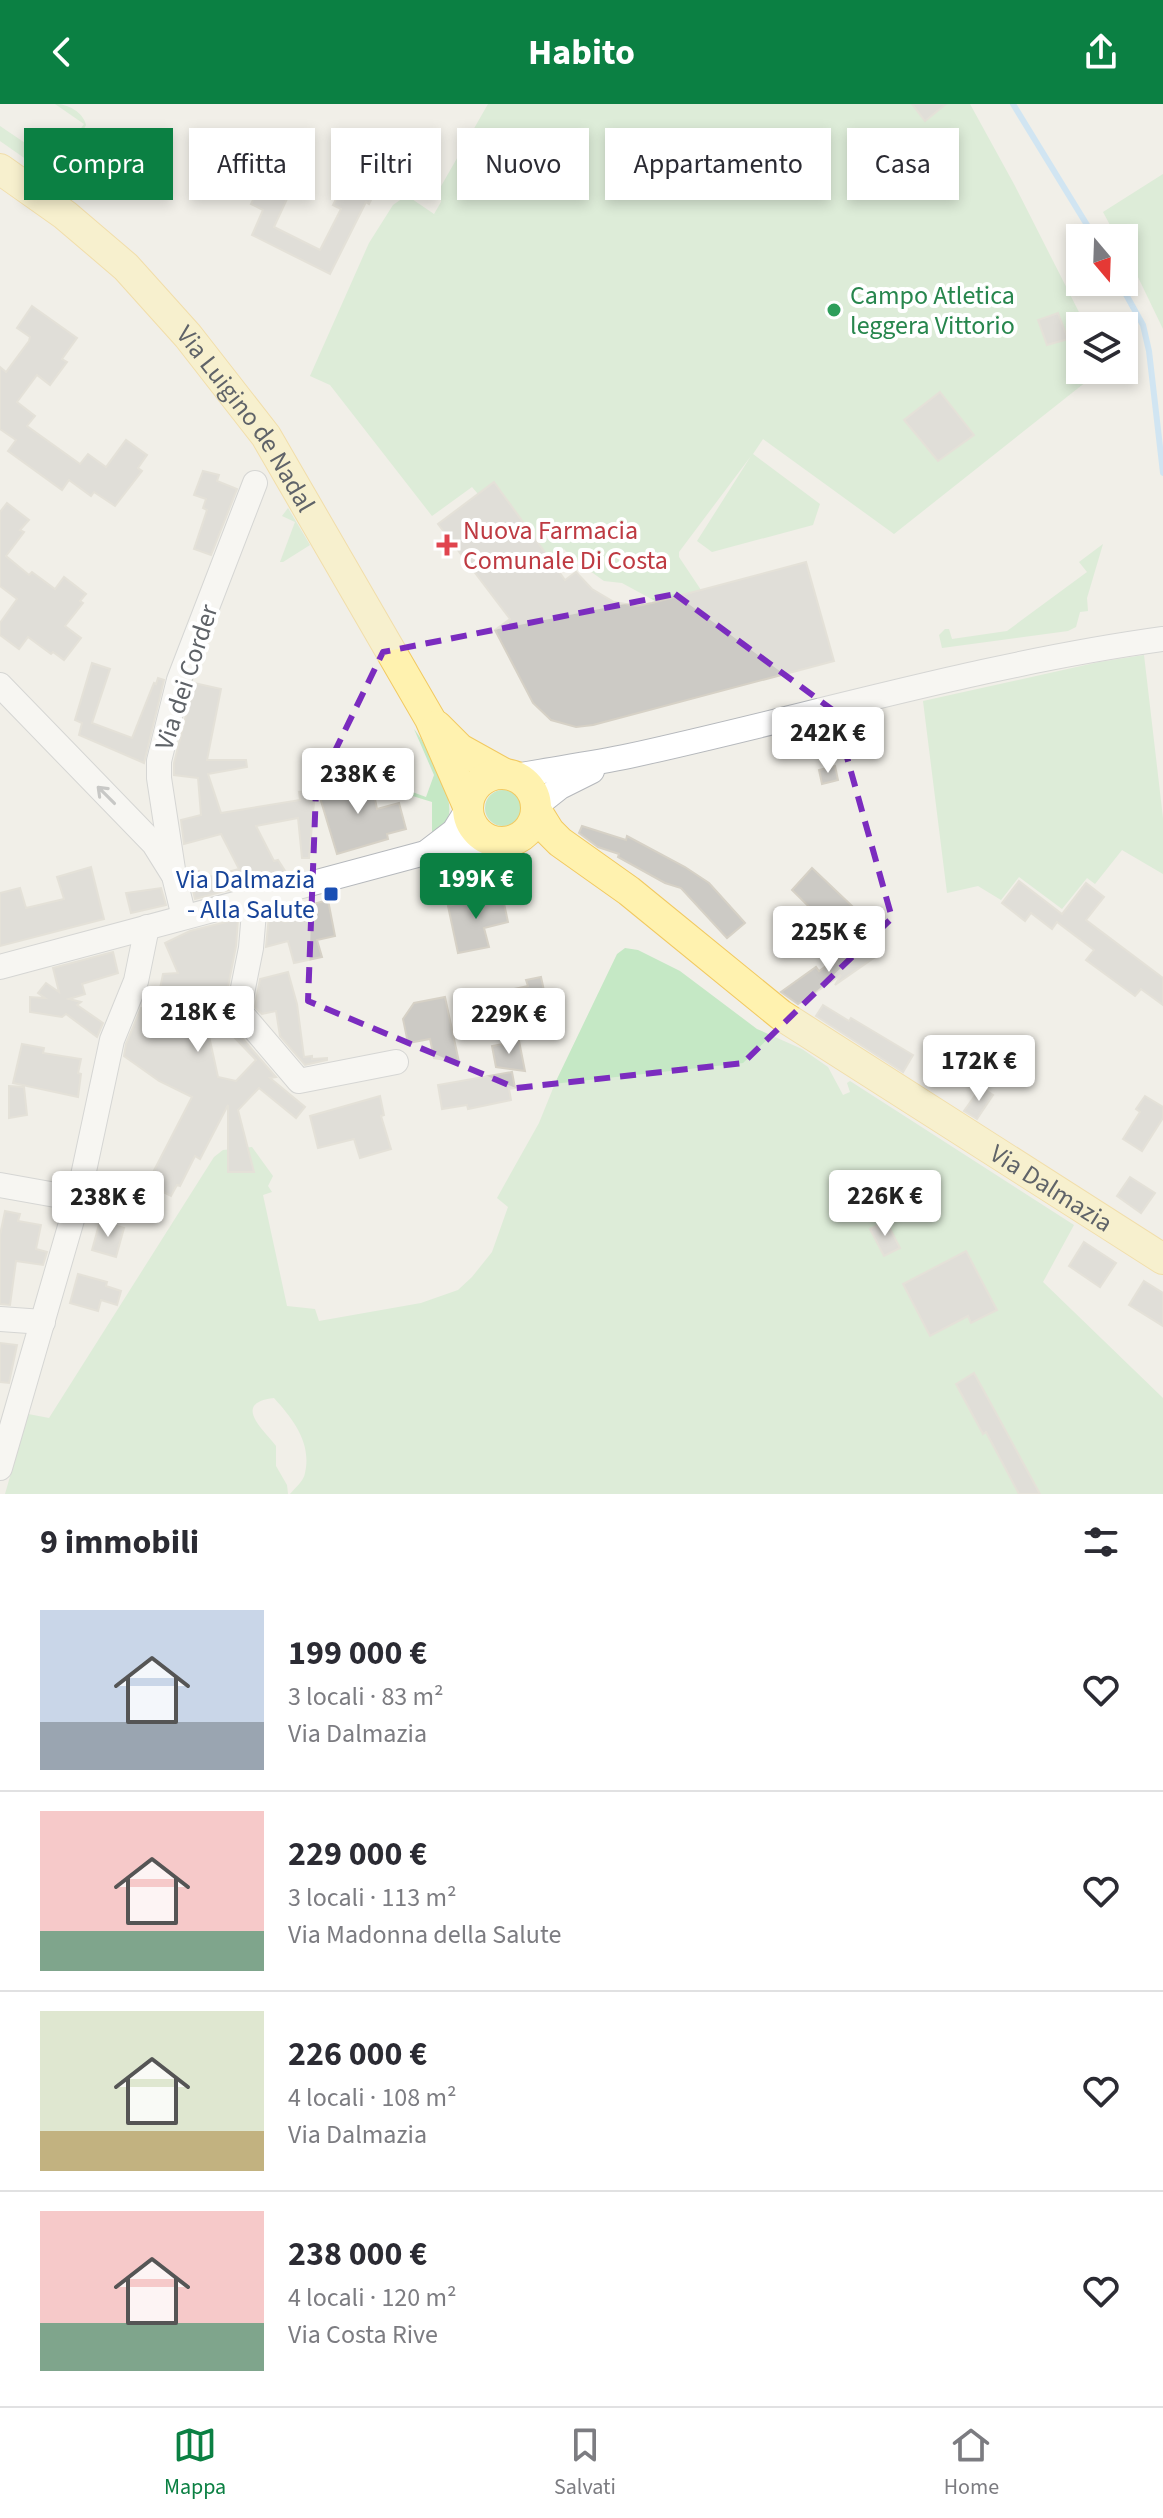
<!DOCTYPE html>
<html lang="it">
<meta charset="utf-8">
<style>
body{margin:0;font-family:"Source Sans 3",sans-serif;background:#f7f7f7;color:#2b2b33;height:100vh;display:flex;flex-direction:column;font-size:30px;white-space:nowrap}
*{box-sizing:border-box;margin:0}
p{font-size:26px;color:#7c7c81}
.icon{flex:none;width:44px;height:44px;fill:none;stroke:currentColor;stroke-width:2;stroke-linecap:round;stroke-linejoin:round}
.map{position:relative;height:1390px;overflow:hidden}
.drawer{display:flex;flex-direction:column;background:#fff;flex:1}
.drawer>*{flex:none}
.top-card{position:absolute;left:24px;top:24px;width:1116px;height:72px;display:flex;gap:16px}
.needle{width:52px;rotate:161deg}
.tools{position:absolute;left:1066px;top:120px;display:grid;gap:16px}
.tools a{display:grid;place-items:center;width:72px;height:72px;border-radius:0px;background:#fff;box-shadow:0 4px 12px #0003;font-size:40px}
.price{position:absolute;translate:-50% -68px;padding:0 18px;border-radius:8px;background:#fff;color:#222;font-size:26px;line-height:52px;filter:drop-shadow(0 2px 4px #0008)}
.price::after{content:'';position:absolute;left:50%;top:48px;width:24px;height:18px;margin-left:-12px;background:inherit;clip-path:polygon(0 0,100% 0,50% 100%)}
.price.current{background:#0b8043;color:#fff}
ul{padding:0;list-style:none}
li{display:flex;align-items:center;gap:24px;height:200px;padding:0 40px}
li+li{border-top:2px solid #e1e1e2}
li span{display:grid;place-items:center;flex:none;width:224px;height:160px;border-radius:0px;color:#555}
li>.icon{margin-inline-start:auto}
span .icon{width:96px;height:96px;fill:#fffc;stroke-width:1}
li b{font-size:34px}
h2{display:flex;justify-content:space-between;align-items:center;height:96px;padding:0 40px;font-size:34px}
.chip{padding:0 28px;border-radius:0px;background:#fff;box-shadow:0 4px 12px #0003;font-size:28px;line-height:72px}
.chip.current{background:#0b8043;color:#fff}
header{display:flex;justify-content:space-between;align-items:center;height:104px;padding:0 40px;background:#0b8043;color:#fff;font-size:36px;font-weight:700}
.menu{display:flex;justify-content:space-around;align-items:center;height:112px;border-top:2px solid #e1e1e2;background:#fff;font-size:22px;color:#7c7c81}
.menu a{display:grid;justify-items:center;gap:4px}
.menu .current{color:#0b8043}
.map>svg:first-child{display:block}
.green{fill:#c5e8c5}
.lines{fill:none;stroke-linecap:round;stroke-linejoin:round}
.stream{stroke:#aadaff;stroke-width:6}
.building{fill:#cccac5;stroke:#d6d1c6;stroke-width:2}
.minor-casing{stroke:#b5b8bc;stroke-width:26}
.major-casing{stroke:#f2c960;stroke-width:32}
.minor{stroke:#fff;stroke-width:24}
.major{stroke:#fff2af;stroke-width:30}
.oneway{stroke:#979a9d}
.marked{fill:none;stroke:#7b2cbf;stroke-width:6;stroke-dasharray:16 10;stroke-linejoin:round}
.leisure-dot{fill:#2e9e5b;stroke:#fff;stroke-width:3}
.health-dot{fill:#e0444e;stroke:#fff;stroke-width:3}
.transit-dot{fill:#1a4fb4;stroke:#fff;stroke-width:3}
.labels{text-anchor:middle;stroke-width:8;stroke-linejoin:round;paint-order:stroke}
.leisure-label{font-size:26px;fill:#27864d;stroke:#fff;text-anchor:start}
.street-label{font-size:26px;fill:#5f6368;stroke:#fff}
.health-label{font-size:26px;fill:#be3a42;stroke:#fff;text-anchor:start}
.transit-label{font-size:26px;fill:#164399;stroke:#fff;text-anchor:end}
</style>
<header><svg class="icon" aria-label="back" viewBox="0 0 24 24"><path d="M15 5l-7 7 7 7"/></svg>Habito<svg class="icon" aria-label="share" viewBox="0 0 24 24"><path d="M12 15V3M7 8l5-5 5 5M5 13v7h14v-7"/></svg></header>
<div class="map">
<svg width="1163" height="1390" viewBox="0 0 1163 1390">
<rect width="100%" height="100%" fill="#f1efe8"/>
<g class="green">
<path d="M55,0c13,0 28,8 31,21l-4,8 3,14 -19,34 -3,-1 -3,3 -60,-42v-15l56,38 28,-40z"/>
<polygon points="488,0 970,0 1015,82 1086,222 1080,222 1080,266 1101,266 894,430 763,335 753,350 820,400 813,421 712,448 697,437 751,352 679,448 679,453 701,486 657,498 622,479 604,477 572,454 564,445 550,455 494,378 478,390 472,383 432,412 330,281 310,272 369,139 393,101 403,94 409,93 434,110 441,98 440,84"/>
<polygon points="1163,70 1163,225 1124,144 1124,134 1117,134 1103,108"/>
<polygon points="288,404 310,441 283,458 280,458 295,418 282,412"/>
<polygon points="1103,440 1087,494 1088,507 1080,508 1076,523 1068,527 942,544 939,531 945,525 949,525 952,535 1007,527 1087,468 1079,458"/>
<polygon points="1144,551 1163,714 1163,770 1122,746 1095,780 1087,774 1062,805 1019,773 1001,796 978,782 947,789 923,597 1099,558"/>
<path d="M414,625c13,16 39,65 35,85 -2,9 -9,14 -17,19v-31l-26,-8 1,-4 19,7 8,-22z"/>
<circle cx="503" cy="704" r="18"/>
<path d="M625,844l13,2 42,21 77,58 45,20 26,18 15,28 7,-3 -3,-9 3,-2 224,144 -31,57 120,116v96h-873c5,-6 14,-13 15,-21 7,-30 -12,-54 -31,-75 -43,5 -10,32 2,48v20l11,19 1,9h-283l23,-80 21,4 165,-261 9,-7 29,-3 21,29 -5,10 4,6 -9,3 24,111 28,3 4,12 102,-18 37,-13 14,-13 20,-25 16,-45 -11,-9 42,-75 17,-42 61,-127z"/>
</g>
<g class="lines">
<g class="stream">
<polyline points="1013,0 1095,134"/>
<polyline points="1119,178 1143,221 1149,247 1163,369"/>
</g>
</g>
<g class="building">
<polygon points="912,0 946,0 925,17"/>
<polygon points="375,37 394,50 369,100 366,98 330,170 252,131 263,106 251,100 262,77 274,82 278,74 293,82 274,123 320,146 341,105 333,101 365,38 371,42"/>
<polygon points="32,202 77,234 62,255 67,258 50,281 37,271 17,298 35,312 27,322 80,360 88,350 106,363 126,336 147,351 138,364 142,367 115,402 94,388 91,392 69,376 62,386 8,347 16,336 0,325 0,263 6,268 29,237 30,233 17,224"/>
<polygon points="1058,209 1068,235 1047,241 1038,216"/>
<polygon points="940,288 974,331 938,357 904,316"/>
<polygon points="203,367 219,371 217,377 237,385 211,451 194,445 207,406 203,404 206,395 194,391"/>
<polygon points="494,378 565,476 576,468 592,485 614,498 637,502 652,499 806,458 834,557 593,621 576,623 551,616 533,599 495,526 510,515 438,420"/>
<polygon points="7,399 29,416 20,426 24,428 6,452 29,471 32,468 55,485 64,473 86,490 80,497 83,499 65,522 81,534 64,556 53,548 51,550 28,533 19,545 0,531 0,519 17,495 0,482 0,408"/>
<polygon points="92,559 110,565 92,619 132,634 154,579 156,580 158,574 164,576 144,659 79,631 82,619 75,616"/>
<polygon points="194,579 221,585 207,656 246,656 247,663 208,670 221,709 300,696 299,688 315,687 309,754 302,754 298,714 256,722 274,757 278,756 287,770 195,795 189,770 199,767 202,775 239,765 221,730 184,740 181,716 201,711 198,674 174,671 174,659"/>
<polygon points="835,662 838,676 822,680 819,666"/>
<polygon points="344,668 363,674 361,693 374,690 377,705 399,699 406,725 387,730 388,735 337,750 318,687 344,684"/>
<polygon points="582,722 626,736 627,732 685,763 709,779 745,819 727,834 681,784 665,779 618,753 619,750 598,743 579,729"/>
<polygon points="91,763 104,815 0,842 0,789 20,784 26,804 64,795 57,773"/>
<polygon points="812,764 871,820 850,843 792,786"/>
<polygon points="1019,777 1062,810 1086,779 1104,793 1086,816 1163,874 1163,901 1141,885 1135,892 1086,856 1094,846 1057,818 1052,825 1031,809 1025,817 1002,799"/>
<polygon points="161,784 166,801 131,809 126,789"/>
<polygon points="502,790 508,818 484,824 489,843 458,849 448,802"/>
<polygon points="328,796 335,832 317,836 322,853 294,859 288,837 266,843 269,812 285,818 307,812 306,802"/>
<polygon points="238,815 236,842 225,898 205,903 202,900 218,973 236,977 256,956 231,930 236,927 276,973 270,974 305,1003 296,1014 259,984 238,1006 254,1068 228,1068 228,1001 200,1055 195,1052 180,1082 177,1081 171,1092 147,1080 192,993 159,977 124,952 126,940 141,904 155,909 163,870 178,869 165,839 190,827"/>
<polygon points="860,838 875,853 835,881 841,871 798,900 781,888 816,863 819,867"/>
<polygon points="113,848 118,869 82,880 85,890 69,895 81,898 77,901 103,919 97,933 66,910 62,913 30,908 30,893 45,894 38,889 46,879 59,888 53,864"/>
<polygon points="288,868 297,900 304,953 312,952 312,955 327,954 327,956 305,961 280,932 276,907 262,910 255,903 260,875"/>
<polygon points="541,873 548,905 520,912 514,885 528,882 526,876"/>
<polygon points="445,893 459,958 434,954 430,935 408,939 403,915 414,899"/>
<polygon points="823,901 849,917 851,914 913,951 903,968 816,912"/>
<polygon points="519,937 525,967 496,963 492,942"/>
<polygon points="22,940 44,944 43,949 81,955 78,969 81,970 78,993 13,979"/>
<polygon points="512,968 515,984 509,985 511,996 468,1005 467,1001 442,1005 438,981"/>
<polygon points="9,982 24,983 27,1011 9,1014"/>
<polygon points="981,983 993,991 977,1015 964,1007"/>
<polygon points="380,992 384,1011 381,1012 391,1045 360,1054 354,1035 318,1044 310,1012"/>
<polygon points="1145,992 1163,1003 1163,1014 1142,1047 1123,1035 1140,1008 1136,1005"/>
<polygon points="1130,1073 1155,1089 1141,1109 1117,1092"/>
<polygon points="5,1107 20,1110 18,1117 41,1121 36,1145 47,1148 43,1161 16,1157 10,1201 0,1200 0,1131"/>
<polygon points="100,1117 124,1124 116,1153 92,1146"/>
<polygon points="886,1117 900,1144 884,1152 870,1125"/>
<polygon points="1084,1138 1116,1159 1100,1183 1069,1162"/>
<polygon points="966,1147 997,1206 971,1219 968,1212 930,1232 903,1180"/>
<polygon points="78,1170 107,1178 106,1182 121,1187 117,1201 101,1196 98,1207 70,1199"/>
<polygon points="1144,1177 1163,1189 1163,1222 1129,1201"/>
<polygon points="0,1239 17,1241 9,1279 0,1278"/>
<polygon points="974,1269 1002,1320 1040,1390 1019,1390 986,1328 983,1330 956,1280"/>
</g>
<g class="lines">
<g class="minor-casing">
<g id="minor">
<polyline points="0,581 154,740 174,772 184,813"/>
<path d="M515,672c38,-7 76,-12 114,-20 178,-39 353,-92 534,-117"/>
<polyline points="536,702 560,683 592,667"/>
<polyline points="428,747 454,727 467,706"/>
<polyline points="174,772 159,674 159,657 179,576 255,379"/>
<polyline points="255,796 251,844 240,899 241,909 299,977 396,958"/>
<polyline points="0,863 425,749 495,738"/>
<polyline points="0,1081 78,1095"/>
<polyline points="0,1215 43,1218"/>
<polyline points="0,1364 78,1095 112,936 136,877 147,823"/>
</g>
</g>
<g class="major-casing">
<g id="major">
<path id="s1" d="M0,65l65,46 61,52 62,69 78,100 164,283 38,87"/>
<polyline points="437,622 460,645 503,669"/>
<circle cx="502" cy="704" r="34"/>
<path id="s2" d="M536,706l13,21 11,11 69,49 152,124 382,244"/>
</g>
</g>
<use href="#minor" class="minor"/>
<use href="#major" class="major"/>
</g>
<defs><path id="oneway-shaft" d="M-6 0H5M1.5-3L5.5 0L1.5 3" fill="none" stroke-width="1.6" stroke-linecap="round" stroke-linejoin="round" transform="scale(2)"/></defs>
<use class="oneway" href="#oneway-shaft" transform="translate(106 691) rotate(-135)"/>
<path d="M0 0H1163V1390H0ZM675,490l159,117 58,207 -149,145 -227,25 -208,-87 8,-211 67,-138z" fill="#f1efe8" fill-opacity=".55" fill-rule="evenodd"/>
<path class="marked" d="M675,490l159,117 58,207 -149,145 -227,25 -208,-87 8,-211 67,-138z"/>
<circle class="leisure-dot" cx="834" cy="206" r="8"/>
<path class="health-dot" d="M443 429h8v8h8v8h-8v8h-8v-8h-8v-8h8z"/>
<rect class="transit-dot" x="323" y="782" width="16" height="16" rx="4"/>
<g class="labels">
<g class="leisure-label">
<text x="850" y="200">Campo Atletica<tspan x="850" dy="30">leggera Vittorio</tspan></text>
</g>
<g class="street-label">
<text dy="9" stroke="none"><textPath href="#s1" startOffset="354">Via Luigino de Nadal</textPath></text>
<text transform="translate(186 573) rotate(-72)" y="9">Via dei Corder</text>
<text dy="9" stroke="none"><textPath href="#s2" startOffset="642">Via Dalmazia</textPath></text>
</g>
<g class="health-label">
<text x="463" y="435">Nuova Farmacia<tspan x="463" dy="30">Comunale Di Costa</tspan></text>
</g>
<g class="transit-label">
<text x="315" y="784">Via Dalmazia<tspan x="315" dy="30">- Alla Salute</tspan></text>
</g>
</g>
</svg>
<div class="tools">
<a><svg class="needle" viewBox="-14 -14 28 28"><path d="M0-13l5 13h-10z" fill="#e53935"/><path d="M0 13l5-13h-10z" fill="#7c7c81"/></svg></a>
<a><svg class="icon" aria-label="layers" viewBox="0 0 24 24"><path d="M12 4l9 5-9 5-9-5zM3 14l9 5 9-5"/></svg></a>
</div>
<b class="price" style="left:828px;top:671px">242K €</b>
<b class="price" style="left:358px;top:712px">238K €</b>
<b class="price current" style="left:476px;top:817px">199K €</b>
<b class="price" style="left:829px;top:870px">225K €</b>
<b class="price" style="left:198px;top:950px">218K €</b>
<b class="price" style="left:509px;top:952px">229K €</b>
<b class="price" style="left:979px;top:999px">172K €</b>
<b class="price" style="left:885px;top:1134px">226K €</b>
<b class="price" style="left:108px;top:1135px">238K €</b>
<div class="top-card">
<a class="chip current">Compra</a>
<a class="chip">Affitta</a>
<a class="chip">Filtri</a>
<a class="chip">Nuovo</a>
<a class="chip">Appartamento</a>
<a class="chip">Casa</a>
</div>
</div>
<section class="drawer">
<h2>9 immobili<svg class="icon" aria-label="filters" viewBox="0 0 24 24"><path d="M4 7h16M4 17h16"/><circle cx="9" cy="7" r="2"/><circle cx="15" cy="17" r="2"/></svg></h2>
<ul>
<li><span style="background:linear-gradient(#c9d6e8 70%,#9aa5b1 0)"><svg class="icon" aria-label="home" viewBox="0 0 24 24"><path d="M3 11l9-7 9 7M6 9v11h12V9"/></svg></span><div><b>199 000 €</b><p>3 locali · 83 m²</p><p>Via Dalmazia</p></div><svg class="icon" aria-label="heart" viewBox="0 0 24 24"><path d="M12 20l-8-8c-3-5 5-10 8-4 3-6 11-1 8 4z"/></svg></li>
<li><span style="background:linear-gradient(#f6c9c9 75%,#7fa58c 0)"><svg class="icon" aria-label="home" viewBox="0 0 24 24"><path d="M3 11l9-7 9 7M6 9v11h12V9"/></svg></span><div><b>229 000 €</b><p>3 locali · 113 m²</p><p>Via Madonna della Salute</p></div><svg class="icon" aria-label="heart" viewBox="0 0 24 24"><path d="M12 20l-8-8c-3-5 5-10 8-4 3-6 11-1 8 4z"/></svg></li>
<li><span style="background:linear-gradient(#dfe7d0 75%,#c2b280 0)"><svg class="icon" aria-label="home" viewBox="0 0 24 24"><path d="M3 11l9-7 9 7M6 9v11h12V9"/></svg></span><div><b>226 000 €</b><p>4 locali · 108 m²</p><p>Via Dalmazia</p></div><svg class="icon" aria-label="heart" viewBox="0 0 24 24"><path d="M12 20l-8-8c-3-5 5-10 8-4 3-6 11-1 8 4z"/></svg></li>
<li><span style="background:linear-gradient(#f6c9c9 70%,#7fa58c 0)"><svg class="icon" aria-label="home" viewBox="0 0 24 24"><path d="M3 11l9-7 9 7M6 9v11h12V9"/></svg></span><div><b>238 000 €</b><p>4 locali · 120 m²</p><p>Via Costa Rive</p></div><svg class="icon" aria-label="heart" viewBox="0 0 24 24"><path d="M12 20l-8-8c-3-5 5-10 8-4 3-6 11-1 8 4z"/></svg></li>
</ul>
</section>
<nav class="menu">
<a class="current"><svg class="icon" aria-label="map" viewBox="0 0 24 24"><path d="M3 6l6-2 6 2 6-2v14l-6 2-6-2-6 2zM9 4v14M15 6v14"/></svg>Mappa</a>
<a><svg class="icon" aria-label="saved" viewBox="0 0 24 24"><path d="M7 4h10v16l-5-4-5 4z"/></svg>Salvati</a>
<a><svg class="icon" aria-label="home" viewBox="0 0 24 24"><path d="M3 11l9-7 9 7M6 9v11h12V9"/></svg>Home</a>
</nav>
